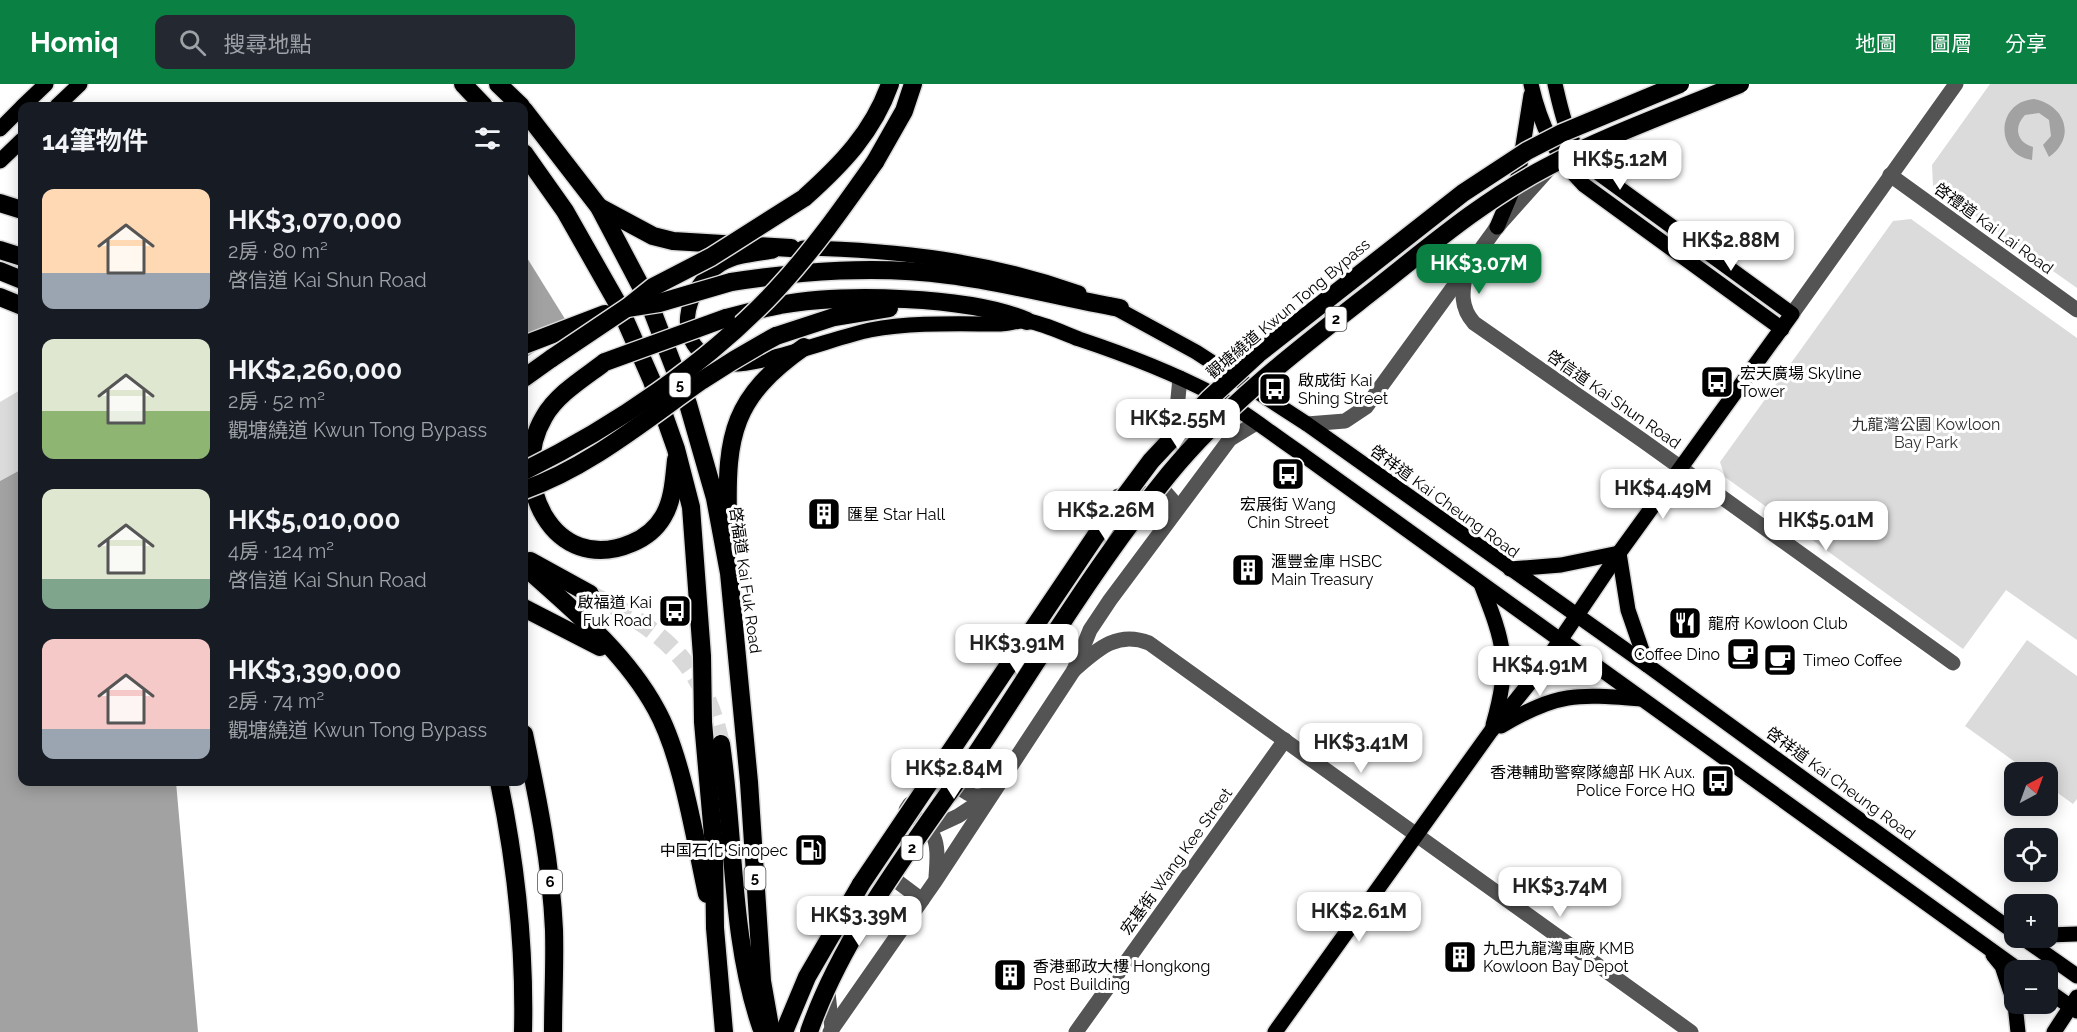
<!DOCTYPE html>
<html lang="zh-TW">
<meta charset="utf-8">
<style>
body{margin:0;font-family:Raleway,"Noto Sans TC",sans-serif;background:#242831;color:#f1f3f6;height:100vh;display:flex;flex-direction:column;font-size:22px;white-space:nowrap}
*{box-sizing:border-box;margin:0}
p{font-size:20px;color:#9ea1a6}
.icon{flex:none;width:33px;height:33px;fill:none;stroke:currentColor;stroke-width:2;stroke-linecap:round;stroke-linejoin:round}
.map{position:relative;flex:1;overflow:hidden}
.sheet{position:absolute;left:18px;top:18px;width:510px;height:684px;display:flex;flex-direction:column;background:#171b24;border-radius:12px;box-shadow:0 3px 15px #0003}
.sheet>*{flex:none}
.needle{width:39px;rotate:41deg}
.tools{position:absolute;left:2004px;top:678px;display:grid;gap:12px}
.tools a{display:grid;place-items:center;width:54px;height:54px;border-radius:12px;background:#171b24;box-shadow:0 3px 15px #0003;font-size:30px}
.price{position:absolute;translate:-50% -51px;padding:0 14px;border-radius:12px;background:#fff;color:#222;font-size:20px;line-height:39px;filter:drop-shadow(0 2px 3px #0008)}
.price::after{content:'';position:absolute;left:50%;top:36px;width:18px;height:14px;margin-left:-9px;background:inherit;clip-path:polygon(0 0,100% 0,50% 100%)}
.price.on{background:#0b8043;color:#fff}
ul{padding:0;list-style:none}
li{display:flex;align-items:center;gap:18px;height:150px;padding:0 24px}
li span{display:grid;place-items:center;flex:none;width:168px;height:120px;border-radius:12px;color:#555}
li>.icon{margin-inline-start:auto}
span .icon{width:72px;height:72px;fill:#fffc;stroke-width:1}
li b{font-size:26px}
h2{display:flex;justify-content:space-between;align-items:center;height:72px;padding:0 24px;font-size:26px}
header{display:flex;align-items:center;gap:36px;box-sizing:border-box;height:84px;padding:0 30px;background:#0b8043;color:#fff}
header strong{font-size:28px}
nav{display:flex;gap:33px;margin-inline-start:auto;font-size:21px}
.search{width:420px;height:54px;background:#242831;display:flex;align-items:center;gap:15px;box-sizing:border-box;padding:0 21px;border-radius:12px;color:#9ea1a6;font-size:22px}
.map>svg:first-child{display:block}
.green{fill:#dbdbdb}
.water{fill:#a2a2a2}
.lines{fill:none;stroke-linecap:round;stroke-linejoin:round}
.highway-tunnel{stroke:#d9d9d9;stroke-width:18;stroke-dasharray:18 9;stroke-linecap:butt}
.major-casing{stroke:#dbdbdb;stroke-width:18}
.highway-casing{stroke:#dbdbdb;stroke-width:21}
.minor{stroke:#545454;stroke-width:15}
.major{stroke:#000;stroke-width:15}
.highway{stroke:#000;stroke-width:18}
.highway-bridge-casing{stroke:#dbdbdb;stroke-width:21;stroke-linecap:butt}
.highway-bridge{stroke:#000;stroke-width:18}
.labels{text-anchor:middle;stroke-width:6;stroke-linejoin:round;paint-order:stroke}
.shield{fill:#fff;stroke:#4c4c4c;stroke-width:1.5}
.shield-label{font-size:15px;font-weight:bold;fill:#000}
.street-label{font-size:16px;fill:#000;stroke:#fff}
.poi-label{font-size:16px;fill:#000;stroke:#fff;text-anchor:start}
.park-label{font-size:16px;fill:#323232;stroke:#fff}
</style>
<header>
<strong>Homiq</strong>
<div class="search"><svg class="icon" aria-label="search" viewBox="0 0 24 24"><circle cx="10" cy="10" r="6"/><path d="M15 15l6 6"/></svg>搜尋地點</div>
<nav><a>地圖</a><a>圖層</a><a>分享</a></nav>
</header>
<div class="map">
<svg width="2077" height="948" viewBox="0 0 2077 948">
<rect width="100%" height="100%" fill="#fff"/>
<g class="green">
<polygon points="1990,0 2077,0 2077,204 1933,102 1932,81"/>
<polygon points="1911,135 2077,254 2077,556 2006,506 1963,565 1725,393 1720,378 1893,137"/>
<polygon points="22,305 22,385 0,397 0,318"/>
<polygon points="2027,556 2077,592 2077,715 2073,720 2048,702 2048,688 2029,688 1965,642"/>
</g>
<g class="water">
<path d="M2034,15c31,6 43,38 15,58l-6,-12 8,-9 -2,-16 -10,-7 -14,2c-12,12 -8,28 8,32l-1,13c-38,-6 -36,-58 2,-61z"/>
<polygon points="524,169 570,243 524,275"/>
<polygon points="22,385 22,698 176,698 198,948 0,948 0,397"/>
</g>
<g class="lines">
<path class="highway-tunnel" d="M590,510c71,35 114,69 131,150"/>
<g class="major-casing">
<g id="major">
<path d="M1531,0c9,40 24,72 53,101l198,144"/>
<polyline points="23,22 46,0"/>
<polyline points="57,22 80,0"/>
<polyline points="0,45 22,23"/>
<polyline points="0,77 22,56"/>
<polyline points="1497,143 1518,93 1531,11"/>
<path d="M803,164c97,2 184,13 276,45"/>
<path d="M773,167c-17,3 -37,4 -52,13 -37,23 -52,84 0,99 29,8 114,-26 149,-33 43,-8 87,-6 131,-6 8,0 18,-4 27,-3 17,3 35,12 51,18 45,15 92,33 134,55 31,17 60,41 90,61l716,515"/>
<polyline points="1110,221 1196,268 1307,340 1647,581 2014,848"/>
<polyline points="1619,469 1628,526 1647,581"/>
<polyline points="1510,485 1561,481 1619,469"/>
<path d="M1481,500c23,59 30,78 12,141"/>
<path d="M1501,642c57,-34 76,-32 140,-27"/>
<polyline points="2048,851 2077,850"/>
<polyline points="2023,854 2077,892"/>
<polyline points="1993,871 2002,882 2014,918"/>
<polyline points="2048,907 2077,927"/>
<polyline points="2015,920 2018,948"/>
<path d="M1275,948l216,-301 49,-61 79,-117 173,-239 -202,-147c-22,-24 -28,-52 -35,-83"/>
<polyline points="2054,948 2077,913"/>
</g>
</g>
<g class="highway-casing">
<g id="highway">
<polyline points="463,0 484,22"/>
<polyline points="498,0 521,22"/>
<polyline points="524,26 599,123 648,216 688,320 715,414 729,489 749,698 762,897 771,948"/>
<polyline points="524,69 565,127 619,222 652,297 676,365 691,423 702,572 703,638 714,763 715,844 724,948"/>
<polyline points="875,78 904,27 913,0"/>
<path d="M804,114c38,-34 69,-66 86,-114"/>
<polyline points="0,119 22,126"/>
<polyline points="599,123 653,152 673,157 791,164"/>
<polyline points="0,166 22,173"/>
<polyline points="0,187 22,196"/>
<path d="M731,198c72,-11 145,-17 218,-7 58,7 113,23 171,33"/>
<polyline points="0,213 22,222"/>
<path d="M726,234c18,-4 36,-10 54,-13 62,-12 189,-9 247,16"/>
<polyline points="776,252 834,233 889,224"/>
<polyline points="524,261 605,230"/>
<path d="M605,278c-21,16 -48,32 -61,55 -37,63 9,160 88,126 12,-5 24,-14 31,-26 10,-16 11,-38 13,-57"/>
<polyline points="524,294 552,274"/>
<path d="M728,433c-2,-83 5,-120 76,-170"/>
<polyline points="530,477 590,510"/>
<path d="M524,482c47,42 101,86 132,143 26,46 39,131 51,185"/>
<polyline points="524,524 600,563"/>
<path d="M524,650c14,65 27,130 30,196 1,34 -1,68 -1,102"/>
<path d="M721,660c14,94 9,193 40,283"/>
<path d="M499,698c17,82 26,166 24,250"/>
<polyline points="784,948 807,893 861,800"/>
</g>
</g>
<g class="minor">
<polyline points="1890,91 2077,226"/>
<path d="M1466,188c-4,20 -6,35 8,51l168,117 311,223"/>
<polyline points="1792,230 1956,0"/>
<polyline points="1307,340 1345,337 1366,323 1497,143 1548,86"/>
<polyline points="1166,354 1176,335 1180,294"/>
<polyline points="1118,412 1165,408 1172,416 1170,432"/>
<path d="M1074,586c23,-20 43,-40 75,-27l542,389"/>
<path d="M940,678c12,15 25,42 48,32"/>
<path d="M910,720l-4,6c31,23 33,27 30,67"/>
<polyline points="930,745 958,732 984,715"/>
<polyline points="881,802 894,795 922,816"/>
<polyline points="827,900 832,945"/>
<polyline points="830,948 936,796 1074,586 1090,546 1110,516 1230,355 1256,339"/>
<polyline points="1076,948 1285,656"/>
</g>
<use href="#major" class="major"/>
<use href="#highway" class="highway"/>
<g class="highway-bridge-casing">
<g id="highway-bridge">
<polyline points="627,224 659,219 731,198"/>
<polyline points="552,274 628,223 653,203 711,173 804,114"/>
<polyline points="605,278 726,234"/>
<path d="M524,387c91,-45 183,-107 253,-182 37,-40 67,-83 98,-127"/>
<path d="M524,406c65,-23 120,-69 177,-109 24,-16 49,-31 75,-45"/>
<polyline points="861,800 1101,444 1151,377 1209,315 1258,270 1463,109 1527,67 1562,49 1680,0"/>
<path d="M809,948c35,-101 109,-193 169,-281 62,-93 120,-190 191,-277 60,-73 135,-129 209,-187 53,-42 106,-87 167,-119 62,-33 130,-57 195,-84"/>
</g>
</g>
<use href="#highway-bridge" class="highway-bridge"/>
</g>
<defs>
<g id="bus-square" transform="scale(1.725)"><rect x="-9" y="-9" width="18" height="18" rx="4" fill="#000" stroke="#fff"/><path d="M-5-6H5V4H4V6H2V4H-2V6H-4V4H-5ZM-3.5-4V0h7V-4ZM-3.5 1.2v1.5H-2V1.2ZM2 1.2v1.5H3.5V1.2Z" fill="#fff"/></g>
<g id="building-square" transform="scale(1.725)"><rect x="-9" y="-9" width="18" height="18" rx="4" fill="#000" stroke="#fff"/><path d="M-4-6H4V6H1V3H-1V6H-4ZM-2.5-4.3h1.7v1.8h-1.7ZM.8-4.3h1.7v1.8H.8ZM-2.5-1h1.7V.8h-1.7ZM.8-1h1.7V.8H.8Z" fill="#fff"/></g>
<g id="restaurant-square" transform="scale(1.725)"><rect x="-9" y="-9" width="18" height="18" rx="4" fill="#000" stroke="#fff"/><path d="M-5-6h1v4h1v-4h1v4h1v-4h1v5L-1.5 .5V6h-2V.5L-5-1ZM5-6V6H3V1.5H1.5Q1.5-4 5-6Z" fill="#fff"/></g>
<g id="cafe-square" transform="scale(1.725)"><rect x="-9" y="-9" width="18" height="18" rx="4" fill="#000" stroke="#fff"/><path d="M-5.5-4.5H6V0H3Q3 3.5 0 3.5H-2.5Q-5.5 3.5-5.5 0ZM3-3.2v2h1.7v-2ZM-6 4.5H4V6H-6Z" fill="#fff"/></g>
<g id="fuel-square" transform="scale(1.725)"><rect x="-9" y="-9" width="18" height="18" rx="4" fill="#000" stroke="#fff"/><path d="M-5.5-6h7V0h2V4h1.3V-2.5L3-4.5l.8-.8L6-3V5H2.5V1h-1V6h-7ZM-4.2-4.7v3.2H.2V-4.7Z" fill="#fff"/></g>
</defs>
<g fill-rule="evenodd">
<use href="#bus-square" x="1717" y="298"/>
<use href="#bus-square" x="1275" y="305"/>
<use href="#bus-square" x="1288" y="390"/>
<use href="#building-square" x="824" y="430"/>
<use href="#building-square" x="1248" y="486"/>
<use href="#bus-square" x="675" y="527"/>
<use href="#restaurant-square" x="1685" y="539"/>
<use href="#cafe-square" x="1743" y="570"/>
<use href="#cafe-square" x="1780" y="576"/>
<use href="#bus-square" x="1718" y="697"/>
<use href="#fuel-square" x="811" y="766"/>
<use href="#building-square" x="1460" y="873"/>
<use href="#building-square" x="1010" y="891"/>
</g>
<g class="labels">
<g class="shield">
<rect x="1325.5" y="223" width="21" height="24" rx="4.5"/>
<rect x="669.5" y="289" width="21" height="24" rx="4.5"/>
<rect x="901.5" y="752" width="21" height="24" rx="4.5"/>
<rect x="744.5" y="782" width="21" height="24" rx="4.5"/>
<rect x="538" y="786" width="24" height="24" rx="4.5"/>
</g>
<g class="shield-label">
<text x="1336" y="240">2</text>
<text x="680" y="306">5</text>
<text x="912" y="769">2</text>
<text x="755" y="799">5</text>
<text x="550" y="803">6</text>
</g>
<g class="street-label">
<text transform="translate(1994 144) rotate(36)" y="6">啓禮道 Kai Lai Road</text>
<text transform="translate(1288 224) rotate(-40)" y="6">觀塘繞道 Kwun Tong Bypass</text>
<text transform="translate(1614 315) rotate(35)" y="6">啓信道 Kai Shun Road</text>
<text transform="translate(1445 417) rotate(36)" y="6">啓祥道 Kai Cheung Road</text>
<text transform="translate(746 496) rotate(82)" y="6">啓福道 Kai Fuk Road</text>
<text transform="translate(1841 699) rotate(36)" y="6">啓祥道 Kai Cheung Road</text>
<text transform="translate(1176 777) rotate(-54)" y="6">宏基街 Wang Kee Street</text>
</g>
<g class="poi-label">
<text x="1740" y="295">宏天廣場 Skyline<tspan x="1740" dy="18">Tower</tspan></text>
<text x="1298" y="302">啟成街 Kai<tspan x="1298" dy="18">Shing Street</tspan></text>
<text x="1288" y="426" text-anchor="middle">宏展街 Wang<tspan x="1288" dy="18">Chin Street</tspan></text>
<text x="847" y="436">匯星 Star Hall</text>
<text x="1271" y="483">滙豐金庫 HSBC<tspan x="1271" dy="18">Main Treasury</tspan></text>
<text x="652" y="524" text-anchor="end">啟福道 Kai<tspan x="652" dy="18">Fuk Road</tspan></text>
<text x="1708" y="545">龍府 Kowloon Club</text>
<text x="1720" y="576" text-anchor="end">Coffee Dino</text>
<text x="1803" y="582">Timeo Coffee</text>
<text x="1695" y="694" text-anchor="end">香港輔助警察隊總部 HK Aux.<tspan x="1695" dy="18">Police Force HQ</tspan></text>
<text x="788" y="772" text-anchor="end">中国石化 Sinopec</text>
<text x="1483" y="870">九巴九龍灣車廠 KMB<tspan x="1483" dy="18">Kowloon Bay Depot</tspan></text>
<text x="1033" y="888">香港郵政大樓 Hongkong<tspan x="1033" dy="18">Post Building</tspan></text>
</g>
<g class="park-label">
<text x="1926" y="346">九龍灣公園 Kowloon<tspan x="1926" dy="18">Bay Park</tspan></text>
</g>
</g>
</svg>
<div class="tools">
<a><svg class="needle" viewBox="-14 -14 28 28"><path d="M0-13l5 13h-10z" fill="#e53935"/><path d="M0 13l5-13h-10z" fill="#9ea1a6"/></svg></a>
<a><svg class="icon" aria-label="locate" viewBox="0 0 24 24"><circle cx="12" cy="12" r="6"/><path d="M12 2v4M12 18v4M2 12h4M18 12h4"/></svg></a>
<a>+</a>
<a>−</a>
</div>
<b class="price" style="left:1620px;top:107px">HK$5.12M</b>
<b class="price" style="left:1731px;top:188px">HK$2.88M</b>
<b class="price on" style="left:1479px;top:211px">HK$3.07M</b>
<b class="price" style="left:1178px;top:366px">HK$2.55M</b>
<b class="price" style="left:1663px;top:436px">HK$4.49M</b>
<b class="price" style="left:1106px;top:458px">HK$2.26M</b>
<b class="price" style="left:1826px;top:468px">HK$5.01M</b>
<b class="price" style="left:1017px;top:591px">HK$3.91M</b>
<b class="price" style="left:1540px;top:613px">HK$4.91M</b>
<b class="price" style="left:1361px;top:690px">HK$3.41M</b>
<b class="price" style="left:954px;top:716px">HK$2.84M</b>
<b class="price" style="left:1560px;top:834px">HK$3.74M</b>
<b class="price" style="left:1359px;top:859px">HK$2.61M</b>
<b class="price" style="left:859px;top:863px">HK$3.39M</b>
<section class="sheet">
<h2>14筆物件<svg class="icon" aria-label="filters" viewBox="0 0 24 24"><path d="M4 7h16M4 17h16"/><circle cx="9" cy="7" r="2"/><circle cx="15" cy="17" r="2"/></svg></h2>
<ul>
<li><span style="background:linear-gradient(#ffd9b3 70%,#9aa5b1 0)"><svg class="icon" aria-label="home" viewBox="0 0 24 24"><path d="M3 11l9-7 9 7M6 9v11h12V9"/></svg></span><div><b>HK$3,070,000</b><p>2房 · 80 m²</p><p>啓信道 Kai Shun Road</p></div></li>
<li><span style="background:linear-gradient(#dfe7d0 60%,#8fb573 0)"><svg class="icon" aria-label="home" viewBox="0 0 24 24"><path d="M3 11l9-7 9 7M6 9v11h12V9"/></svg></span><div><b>HK$2,260,000</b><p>2房 · 52 m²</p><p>觀塘繞道 Kwun Tong Bypass</p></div></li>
<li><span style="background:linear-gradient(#dfe7d0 75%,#7fa58c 0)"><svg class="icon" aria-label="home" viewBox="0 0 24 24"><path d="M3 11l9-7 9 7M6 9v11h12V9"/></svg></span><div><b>HK$5,010,000</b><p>4房 · 124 m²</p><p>啓信道 Kai Shun Road</p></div></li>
<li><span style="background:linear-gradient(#f6c9c9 75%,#9aa5b1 0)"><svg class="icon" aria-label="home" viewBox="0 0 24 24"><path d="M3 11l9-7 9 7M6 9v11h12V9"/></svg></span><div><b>HK$3,390,000</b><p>2房 · 74 m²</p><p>觀塘繞道 Kwun Tong Bypass</p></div></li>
</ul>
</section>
</div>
